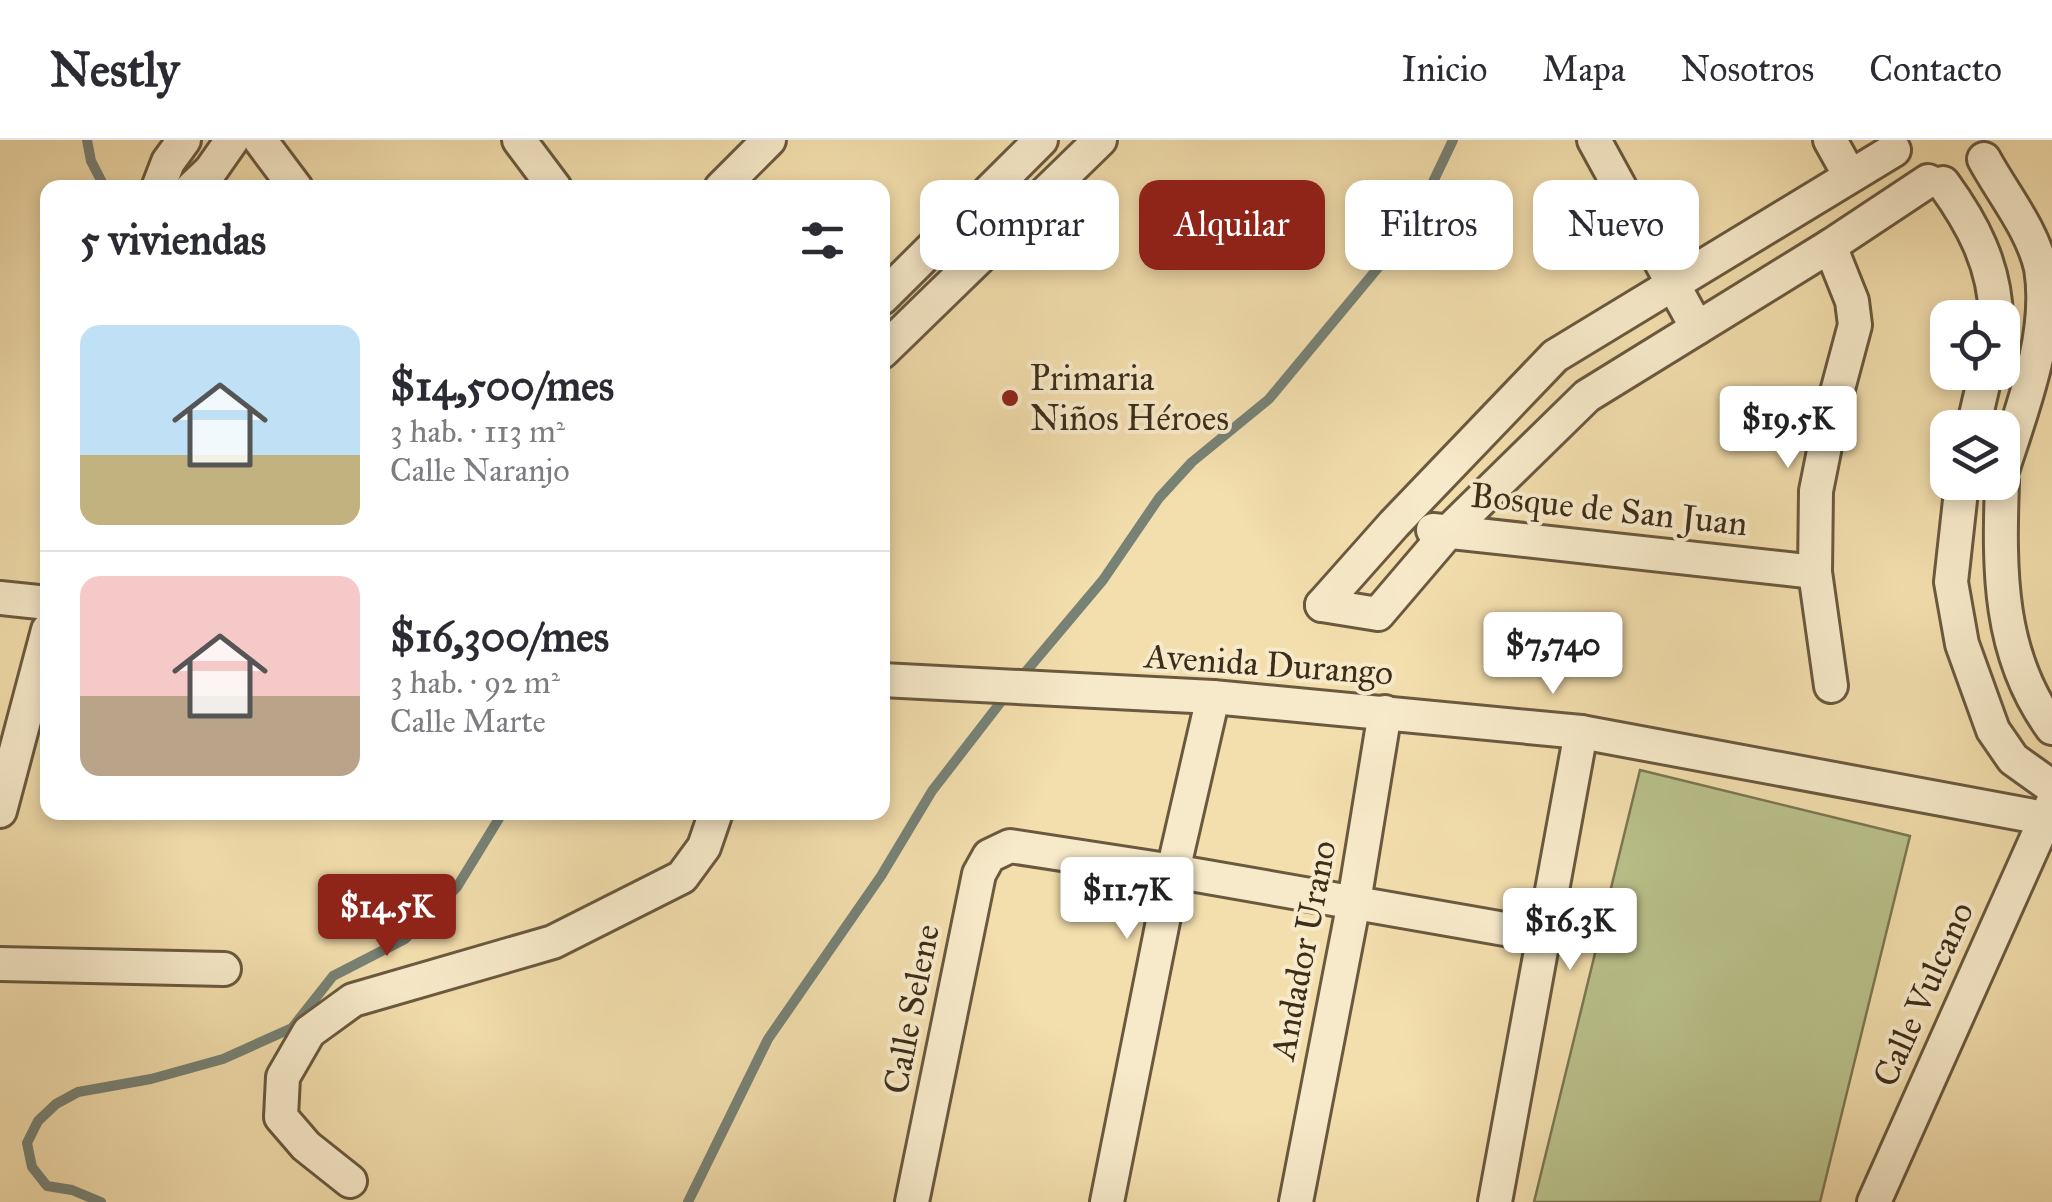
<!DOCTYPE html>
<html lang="es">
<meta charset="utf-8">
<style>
body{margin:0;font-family:"IM FELL Great Primer",serif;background:#f7f7f7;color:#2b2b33;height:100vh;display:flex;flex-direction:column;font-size:38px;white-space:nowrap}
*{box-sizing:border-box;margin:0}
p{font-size:32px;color:#7c7c81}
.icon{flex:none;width:55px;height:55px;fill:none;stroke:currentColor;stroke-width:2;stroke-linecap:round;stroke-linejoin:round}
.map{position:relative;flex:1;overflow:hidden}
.sheet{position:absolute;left:40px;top:40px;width:850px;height:640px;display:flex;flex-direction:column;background:#fff;border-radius:20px;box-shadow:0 5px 15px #0003}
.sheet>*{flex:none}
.top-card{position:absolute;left:920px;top:40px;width:950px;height:90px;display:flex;gap:20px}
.controls{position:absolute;left:1930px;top:160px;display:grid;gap:20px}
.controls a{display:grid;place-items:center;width:90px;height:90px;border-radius:20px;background:#fff;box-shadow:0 5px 15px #0003;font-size:50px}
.price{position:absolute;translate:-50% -85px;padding:0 22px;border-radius:10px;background:#fff;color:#222;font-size:32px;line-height:65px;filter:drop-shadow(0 2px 5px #0008)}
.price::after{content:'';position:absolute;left:50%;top:60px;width:30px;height:22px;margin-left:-15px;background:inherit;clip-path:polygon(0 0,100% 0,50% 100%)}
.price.active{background:#8f2418;color:#fff}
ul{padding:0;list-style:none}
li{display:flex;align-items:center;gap:30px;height:250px;padding:0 40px}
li+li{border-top:2px solid #e1e1e2}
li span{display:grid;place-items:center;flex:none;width:280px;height:200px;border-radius:20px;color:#555}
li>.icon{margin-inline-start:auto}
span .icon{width:120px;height:120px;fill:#fffc;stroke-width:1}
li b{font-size:42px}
h2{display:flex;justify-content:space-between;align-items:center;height:120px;padding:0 40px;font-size:42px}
.pill{padding:0 35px;border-radius:20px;background:#fff;box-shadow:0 5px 15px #0003;font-size:35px;line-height:90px}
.pill.active{background:#8f2418;color:#fff}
header{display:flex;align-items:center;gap:60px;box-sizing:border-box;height:140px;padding:0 50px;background:#fff;border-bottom:2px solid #e1e1e2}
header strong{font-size:48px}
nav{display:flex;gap:55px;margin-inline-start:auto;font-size:35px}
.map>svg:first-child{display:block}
.green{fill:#b9c18b;stroke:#7b7752;stroke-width:2.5}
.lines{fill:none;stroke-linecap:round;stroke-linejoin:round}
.stream{stroke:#778276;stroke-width:10}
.minor-casing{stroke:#6a593f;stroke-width:38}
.minor{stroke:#f7eaca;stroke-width:32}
.poi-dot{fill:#8f2418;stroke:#f7eaca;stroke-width:4}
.labels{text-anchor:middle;stroke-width:8;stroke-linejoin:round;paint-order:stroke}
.poi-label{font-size:35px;fill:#3d2d1a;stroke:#f7eaca;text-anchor:start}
.street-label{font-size:35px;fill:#3d2d1a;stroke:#f7eaca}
</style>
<header>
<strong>Nestly</strong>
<nav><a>Inicio</a><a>Mapa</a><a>Nosotros</a><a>Contacto</a></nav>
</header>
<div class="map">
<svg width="2052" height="1062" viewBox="0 0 2052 1062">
<rect width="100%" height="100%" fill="#f3dead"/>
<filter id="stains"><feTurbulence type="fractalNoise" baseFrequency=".002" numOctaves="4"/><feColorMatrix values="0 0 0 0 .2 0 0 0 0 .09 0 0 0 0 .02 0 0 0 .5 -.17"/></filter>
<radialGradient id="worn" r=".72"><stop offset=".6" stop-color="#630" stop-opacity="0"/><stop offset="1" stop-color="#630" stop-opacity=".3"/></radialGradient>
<polygon class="green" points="1640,630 1910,696 1820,1062 1534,1062"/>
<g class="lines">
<g class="stream">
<polyline points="87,0 91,21 105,48"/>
<polyline points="1018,541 1103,440 1159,358 1192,322 1269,259 1411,88 1453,0"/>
<polyline points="101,1062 72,1050 47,1046 32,1027 27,1003 38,981 56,964 78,952 151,939 223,919 292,888 333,836 405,799 457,747 503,672"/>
<polyline points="688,1062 768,899 881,736 932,651 1007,554"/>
</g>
<g class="minor-casing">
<g id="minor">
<polyline points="260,0 296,48"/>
<polyline points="519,0 555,48"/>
<polyline points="1594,0 1697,188"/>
<polyline points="1830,0 1850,36"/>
<path d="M1984,19c19,35 48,70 57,109 11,66 -19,141 -39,203"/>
<path d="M1943,43c30,41 52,83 53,135"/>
<polyline points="158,48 168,22 184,0"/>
<polyline points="192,48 211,30 232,0"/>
<polyline points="721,48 769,0"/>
<polyline points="1830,106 1852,161 1855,185 1832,271 1816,351 1815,432 1831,546"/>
<polyline points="882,158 1041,0"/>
<polyline points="882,212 1100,0"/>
<polyline points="1973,288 1986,232"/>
<polyline points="1962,342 1951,442 1962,504 1993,590 2013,619 2052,647"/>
<path d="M2002,342c-3,88 -4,172 50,246"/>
<polyline points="1433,390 1815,432"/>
<polyline points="0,458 48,463"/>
<polyline points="1322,465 1378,474 1448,392 1587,256 1830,106 1928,41"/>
<polyline points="1322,465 1394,384 1555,216 1894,10"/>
<polyline points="882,540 1213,557 1581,592 2044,678"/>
<polyline points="0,671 48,490"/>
<polyline points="0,824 224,829"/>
<polyline points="350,1041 306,1006 281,977 283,937 309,892 353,860 553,802 682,737 704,707 716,672"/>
<polyline points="912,1062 979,734 989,716 1010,706 1173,731 1545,796"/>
<polyline points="1107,1062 1173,731 1213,557"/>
<polyline points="1296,1062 1354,762 1385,572"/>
<polyline points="1495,1062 1581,592"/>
<polyline points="1874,1062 2052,664"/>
</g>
</g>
<use href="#minor" class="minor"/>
</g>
<circle class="poi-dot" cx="1010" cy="258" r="10"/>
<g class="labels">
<g class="poi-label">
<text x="1030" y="250">Primaria<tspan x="1030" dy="40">Niños Héroes</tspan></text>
</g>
<g class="street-label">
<text transform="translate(1609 369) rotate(6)" y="12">Bosque de San Juan</text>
<text transform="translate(1269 524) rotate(4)" y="12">Avenida Durango</text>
<text transform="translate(1303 810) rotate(-79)" y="12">Andador Urano</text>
<text transform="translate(1923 854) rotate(-66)" y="12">Calle Vulcano</text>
<text transform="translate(911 869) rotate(-79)" y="12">Calle Selene</text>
</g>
</g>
<rect width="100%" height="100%" filter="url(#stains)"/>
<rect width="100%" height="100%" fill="url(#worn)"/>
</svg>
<div class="controls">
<a><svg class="icon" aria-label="locate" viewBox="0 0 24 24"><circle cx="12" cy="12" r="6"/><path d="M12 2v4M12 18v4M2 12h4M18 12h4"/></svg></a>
<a><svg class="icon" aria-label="layers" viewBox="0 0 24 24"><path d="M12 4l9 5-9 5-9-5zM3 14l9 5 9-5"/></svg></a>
</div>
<b class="price" style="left:1788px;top:331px">$19.5K</b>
<b class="price" style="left:1553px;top:557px">$7,740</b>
<b class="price" style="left:1127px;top:802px">$11.7K</b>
<b class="price active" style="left:387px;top:819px">$14.5K</b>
<b class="price" style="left:1570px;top:833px">$16.3K</b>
<div class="top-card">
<a class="pill">Comprar</a>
<a class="pill active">Alquilar</a>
<a class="pill">Filtros</a>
<a class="pill">Nuevo</a>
</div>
<section class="sheet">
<h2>5 viviendas<svg class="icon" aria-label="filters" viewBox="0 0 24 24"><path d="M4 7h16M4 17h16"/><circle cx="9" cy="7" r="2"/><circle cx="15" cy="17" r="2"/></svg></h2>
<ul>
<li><span style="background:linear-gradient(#bfe0f5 65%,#c2b280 0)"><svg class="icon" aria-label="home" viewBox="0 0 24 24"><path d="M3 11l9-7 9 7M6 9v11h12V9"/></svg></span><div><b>$14,500/mes</b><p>3 hab. · 113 m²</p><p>Calle Naranjo</p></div></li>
<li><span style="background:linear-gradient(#f6c9c9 60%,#b9a48a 0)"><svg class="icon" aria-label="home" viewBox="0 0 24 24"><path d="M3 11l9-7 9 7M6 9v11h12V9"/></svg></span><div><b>$16,300/mes</b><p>3 hab. · 92 m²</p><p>Calle Marte</p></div></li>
</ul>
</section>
</div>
